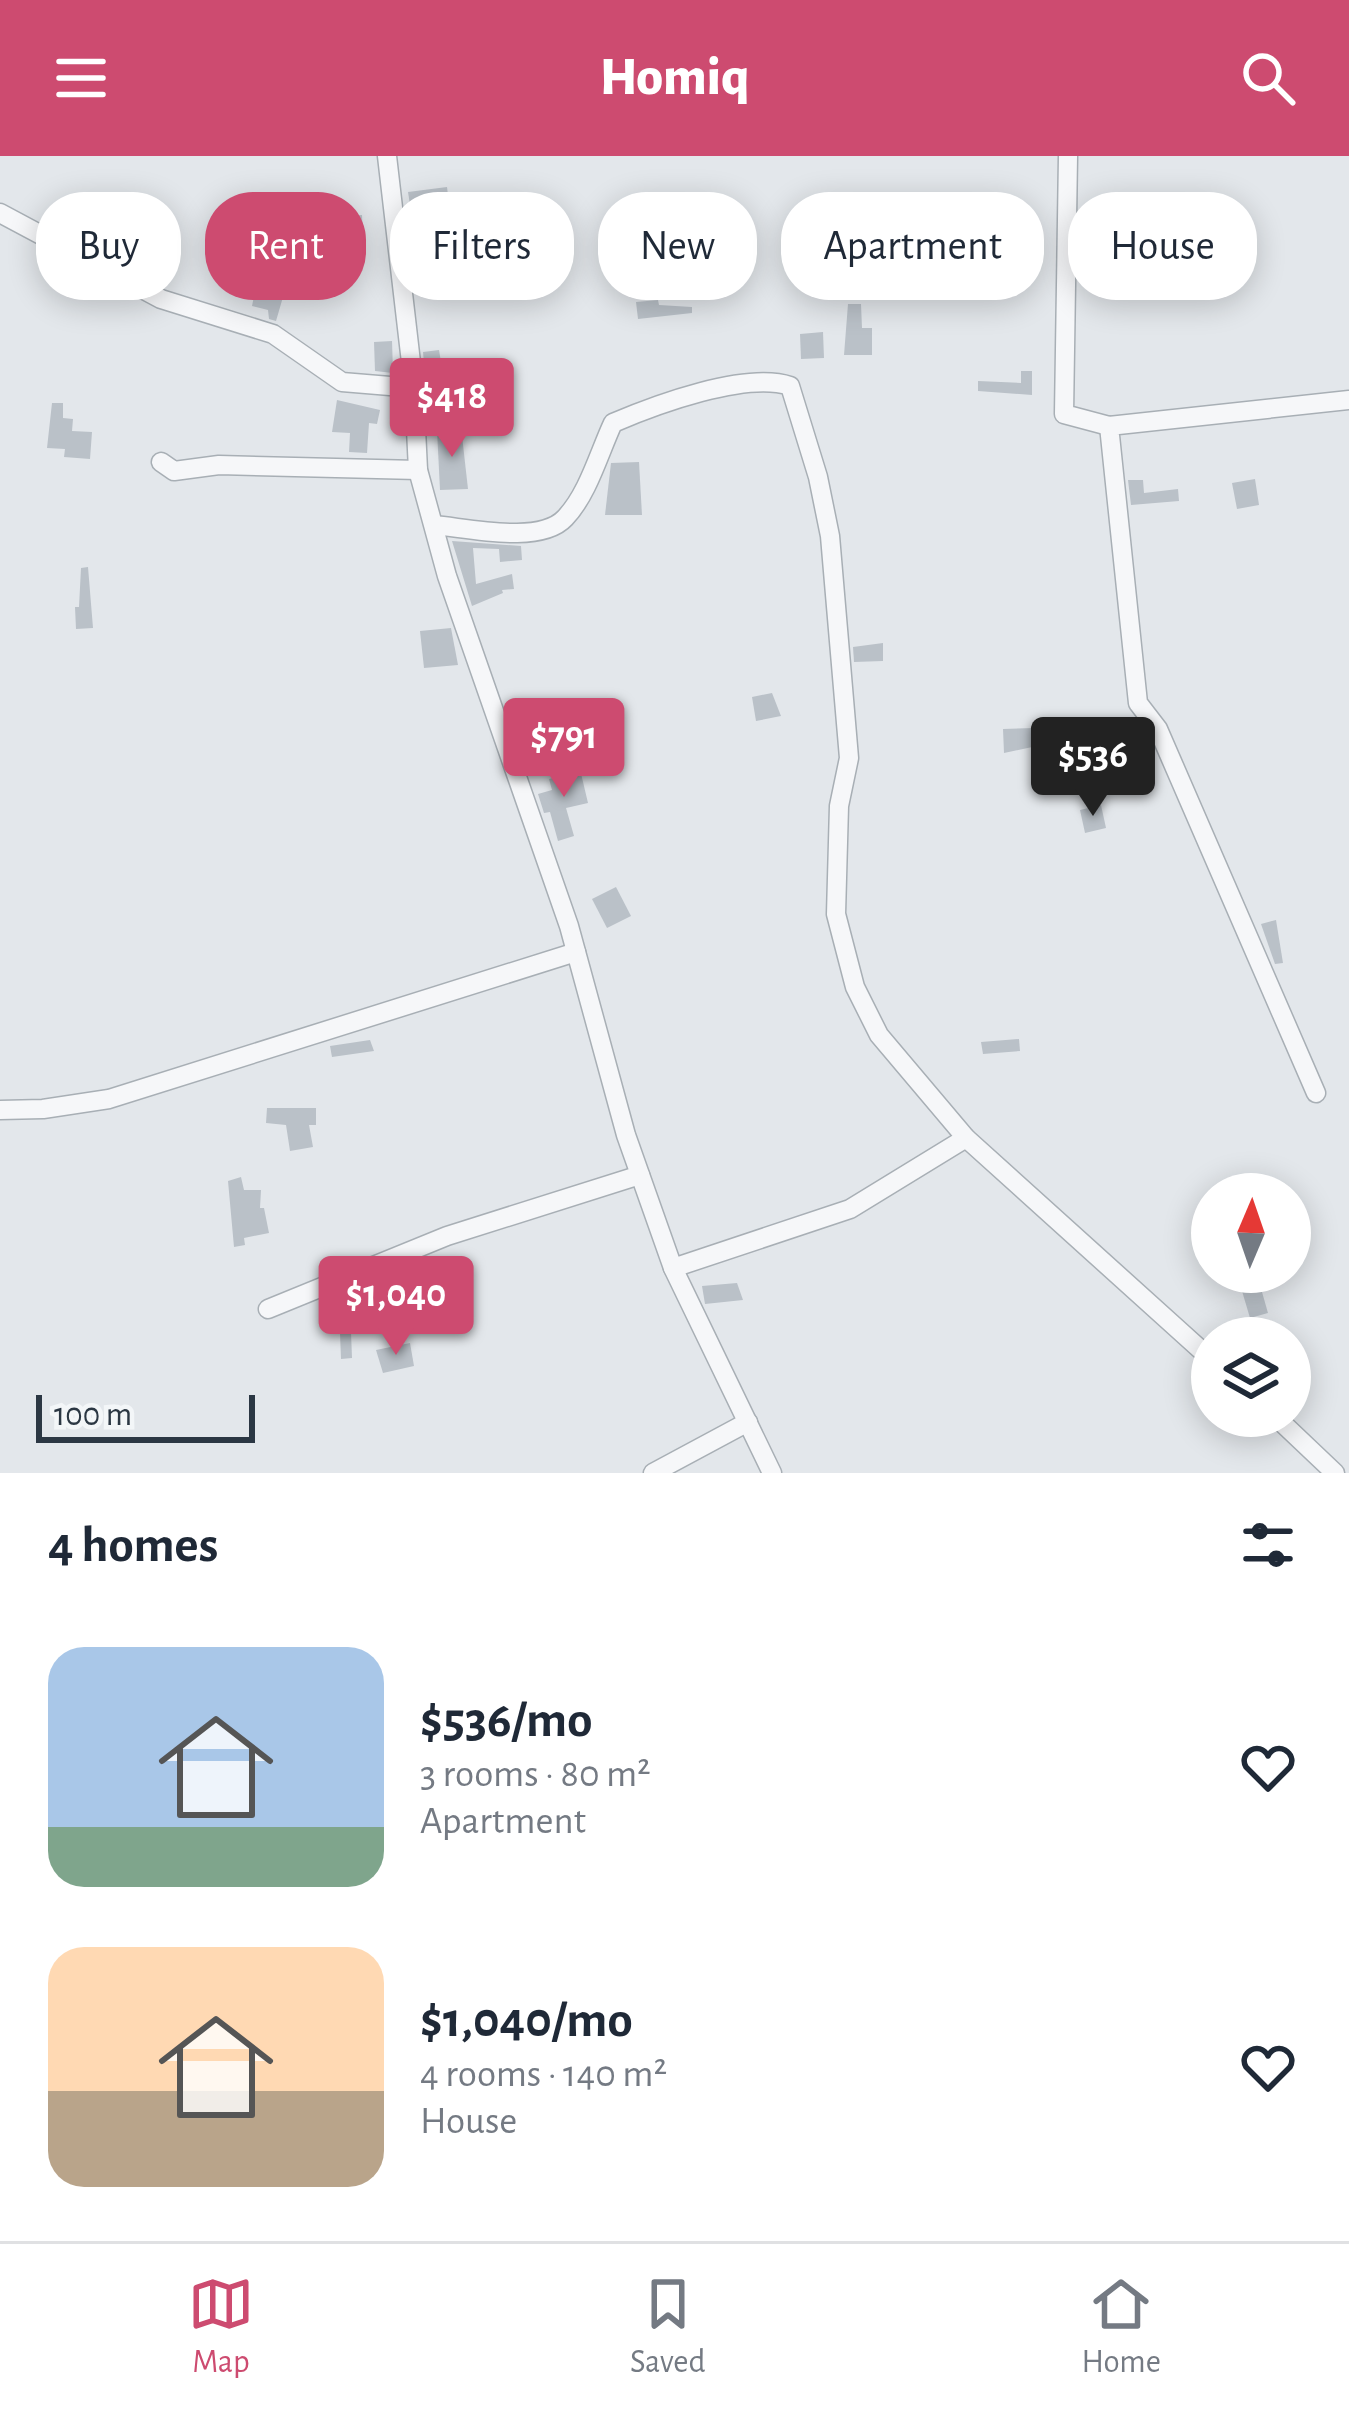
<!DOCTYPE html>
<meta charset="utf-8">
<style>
body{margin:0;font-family:"Alegreya Sans",sans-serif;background:#f6f6f7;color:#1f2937;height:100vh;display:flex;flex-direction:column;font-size:45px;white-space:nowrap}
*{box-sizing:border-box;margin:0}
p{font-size:39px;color:#747a83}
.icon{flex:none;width:66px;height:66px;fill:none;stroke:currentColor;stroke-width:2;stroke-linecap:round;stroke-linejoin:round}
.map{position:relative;height:1317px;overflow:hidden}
.drawer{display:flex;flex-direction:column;background:#fff;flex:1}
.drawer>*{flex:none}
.banner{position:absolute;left:36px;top:36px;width:1278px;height:108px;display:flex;gap:24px}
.needle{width:78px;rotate:2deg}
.buttons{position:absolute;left:1191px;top:1017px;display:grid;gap:24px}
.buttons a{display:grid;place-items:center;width:120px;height:120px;border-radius:50%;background:#fff;box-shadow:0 6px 30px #0003;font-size:60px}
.scale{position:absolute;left:36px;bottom:30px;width:219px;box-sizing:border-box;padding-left:12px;border:6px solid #2b3743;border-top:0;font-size:33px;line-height:42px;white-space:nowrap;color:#2b3743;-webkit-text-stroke:9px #f3f6f8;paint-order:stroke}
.price{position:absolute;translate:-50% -102px;padding:0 27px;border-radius:12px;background:#cd4b70;color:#fff;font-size:39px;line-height:78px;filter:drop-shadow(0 3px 6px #0008)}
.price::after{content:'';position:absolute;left:50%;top:72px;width:36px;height:27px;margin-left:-18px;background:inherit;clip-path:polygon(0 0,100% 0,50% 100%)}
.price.current{background:#222;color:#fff}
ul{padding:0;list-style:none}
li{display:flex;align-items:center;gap:36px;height:300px;padding:0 48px}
li span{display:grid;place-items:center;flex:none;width:336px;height:240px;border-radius:36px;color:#555}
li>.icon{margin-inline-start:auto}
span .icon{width:144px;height:144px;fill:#fffc;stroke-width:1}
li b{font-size:51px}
h2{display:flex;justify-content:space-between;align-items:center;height:144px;padding:0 48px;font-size:51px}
.tag{padding:0 42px;border-radius:48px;background:#fff;box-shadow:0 6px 30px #0003;font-size:42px;line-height:108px}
.tag.current{background:#cd4b70;color:#fff}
header{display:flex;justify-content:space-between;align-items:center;height:156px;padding:0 48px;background:#cd4b70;color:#fff;font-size:54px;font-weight:800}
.tabs{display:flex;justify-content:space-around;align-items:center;height:168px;border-top:3px solid #e0e1e3;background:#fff;font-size:33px;color:#747a83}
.tabs a{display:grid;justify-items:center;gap:6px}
.tabs .current{color:#cd4b70}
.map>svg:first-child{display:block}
.building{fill:#bac1c8}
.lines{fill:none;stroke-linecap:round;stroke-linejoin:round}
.minor-casing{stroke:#a8afb5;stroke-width:21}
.minor{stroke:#f6f7f9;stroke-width:18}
</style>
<header><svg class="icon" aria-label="menu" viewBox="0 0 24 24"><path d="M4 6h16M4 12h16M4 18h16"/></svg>Homiq<svg class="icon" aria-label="search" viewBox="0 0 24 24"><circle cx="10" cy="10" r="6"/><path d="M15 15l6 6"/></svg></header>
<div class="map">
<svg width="1349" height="1317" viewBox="0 0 1349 1317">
<rect width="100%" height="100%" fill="#e3e7eb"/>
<g class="building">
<polygon points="447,31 451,63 413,68 408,36"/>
<polygon points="362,59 363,81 344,81 343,88 327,87 328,67 347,68 347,60"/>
<polygon points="267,126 282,126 283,141 276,165 269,163 268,154 252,150 254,140 268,142"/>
<polygon points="658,144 659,149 692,151 692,157 638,163 636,146"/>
<polygon points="848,148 861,148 862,172 872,172 872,199 844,199"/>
<polygon points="823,176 824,202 801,203 800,178"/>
<polygon points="392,185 393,217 375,215 374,186"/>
<polygon points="439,194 441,206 452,205 453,217 436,219 441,262 429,262 423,196"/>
<polygon points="1021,215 1032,215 1032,239 978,235 978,225 1021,227"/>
<polygon points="337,244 380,254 377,268 369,267 367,297 349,296 350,277 332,276"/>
<polygon points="52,247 63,247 63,262 73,263 72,275 92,276 90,303 64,301 65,293 47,292"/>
<polygon points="461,271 468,333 440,334 437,274"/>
<polygon points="639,306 642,359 605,359 611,307"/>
<polygon points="1255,323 1259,349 1237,353 1232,327"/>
<polygon points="1128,324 1143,324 1144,337 1178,333 1179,345 1131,349"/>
<polygon points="452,385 521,390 522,404 500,406 499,393 473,392 476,428 512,418 514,433 502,434 503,437 472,450"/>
<polygon points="88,411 93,472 76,473 75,451 79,451 81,412"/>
<polygon points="451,472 458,509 424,512 420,475"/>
<polygon points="883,487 883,505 854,506 853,491"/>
<polygon points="772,537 781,560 756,565 752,541"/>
<polygon points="1035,572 1037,590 1004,597 1003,573"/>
<polygon points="579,609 588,647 566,652 574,680 558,685 550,656 544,657 538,638 552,634 549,623 566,619 564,612"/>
<polygon points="1101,649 1106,672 1085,677 1080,654"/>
<polygon points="616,731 631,760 607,772 592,743"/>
<polygon points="1276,764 1283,807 1275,808 1261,768"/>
<polygon points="1019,883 1020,895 983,898 981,886"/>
<polygon points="370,884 374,895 332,901 330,890"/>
<polygon points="267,952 316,952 316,969 309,969 313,991 290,995 286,969 266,967"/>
<polygon points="241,1021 244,1034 261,1034 260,1052 264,1052 269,1077 244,1082 245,1089 234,1091 228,1025"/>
<polygon points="737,1127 743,1144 705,1148 702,1130"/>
<polygon points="1260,1129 1268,1157 1250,1162 1242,1135"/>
<polygon points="361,1155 361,1176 351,1176 352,1202 341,1203 340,1177 327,1177 326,1157"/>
<polygon points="410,1187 414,1210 383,1217 376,1194"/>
</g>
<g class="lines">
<g class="minor-casing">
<g id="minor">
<polyline points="387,0 414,232 418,314 447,420 569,770 626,979 673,1112 772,1317"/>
<polyline points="1068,0 1064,258 1109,270"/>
<polyline points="0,57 161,143 273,178 342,226 414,232"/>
<polyline points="161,306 174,315 219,309 418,314"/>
<path d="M434,369c34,3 106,20 131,-7 23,-24 34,-65 48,-95 42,-18 133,-52 177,-37l28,91 12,59 19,222 -10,48 -3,108 19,73 24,48 87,103 246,222"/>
<polyline points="1316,937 1158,573 1138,547 1109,270 1349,244"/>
<polyline points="0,954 43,953 109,943 576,796"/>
<polyline points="673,1112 850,1053 966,982"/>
<polyline points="268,1153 447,1080 640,1019"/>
<polyline points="1275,1260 1335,1317"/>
<polyline points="653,1317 748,1266"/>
</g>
</g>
<use href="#minor" class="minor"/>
</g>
</svg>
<div class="buttons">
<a><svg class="needle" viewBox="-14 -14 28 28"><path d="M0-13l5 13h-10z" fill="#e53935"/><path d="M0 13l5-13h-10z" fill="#747a83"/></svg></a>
<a><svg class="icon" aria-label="layers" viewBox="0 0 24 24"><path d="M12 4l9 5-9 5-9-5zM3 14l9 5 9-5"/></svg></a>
</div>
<div class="scale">100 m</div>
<b class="price" style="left:452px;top:304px">$418</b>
<b class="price" style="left:564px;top:644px">$791</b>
<b class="price current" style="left:1093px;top:663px">$536</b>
<b class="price" style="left:396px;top:1202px">$1,040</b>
<div class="banner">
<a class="tag">Buy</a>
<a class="tag current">Rent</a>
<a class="tag">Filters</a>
<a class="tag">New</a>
<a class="tag">Apartment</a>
<a class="tag">House</a>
</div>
</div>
<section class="drawer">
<h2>4 homes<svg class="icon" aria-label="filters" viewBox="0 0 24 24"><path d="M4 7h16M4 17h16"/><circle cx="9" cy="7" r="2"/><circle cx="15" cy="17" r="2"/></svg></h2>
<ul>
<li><span style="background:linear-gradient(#a9c7e8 75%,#7fa58c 0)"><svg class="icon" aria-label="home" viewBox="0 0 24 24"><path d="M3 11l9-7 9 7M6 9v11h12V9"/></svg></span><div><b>$536/mo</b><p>3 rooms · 80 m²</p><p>Apartment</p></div><svg class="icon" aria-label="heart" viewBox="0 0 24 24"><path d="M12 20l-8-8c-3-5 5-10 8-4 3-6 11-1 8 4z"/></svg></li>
<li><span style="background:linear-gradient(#ffd9b3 60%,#b9a48a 0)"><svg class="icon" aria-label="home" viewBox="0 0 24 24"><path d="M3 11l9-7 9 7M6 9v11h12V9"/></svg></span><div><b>$1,040/mo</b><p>4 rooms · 140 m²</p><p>House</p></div><svg class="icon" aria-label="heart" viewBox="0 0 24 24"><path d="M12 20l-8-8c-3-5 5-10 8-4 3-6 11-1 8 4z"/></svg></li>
</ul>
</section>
<nav class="tabs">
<a class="current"><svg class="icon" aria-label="map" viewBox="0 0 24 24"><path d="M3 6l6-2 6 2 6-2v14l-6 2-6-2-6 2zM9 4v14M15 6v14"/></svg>Map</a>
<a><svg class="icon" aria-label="saved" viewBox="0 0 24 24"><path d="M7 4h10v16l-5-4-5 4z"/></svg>Saved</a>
<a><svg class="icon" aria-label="home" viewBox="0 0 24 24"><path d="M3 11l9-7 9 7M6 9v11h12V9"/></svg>Home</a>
</nav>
